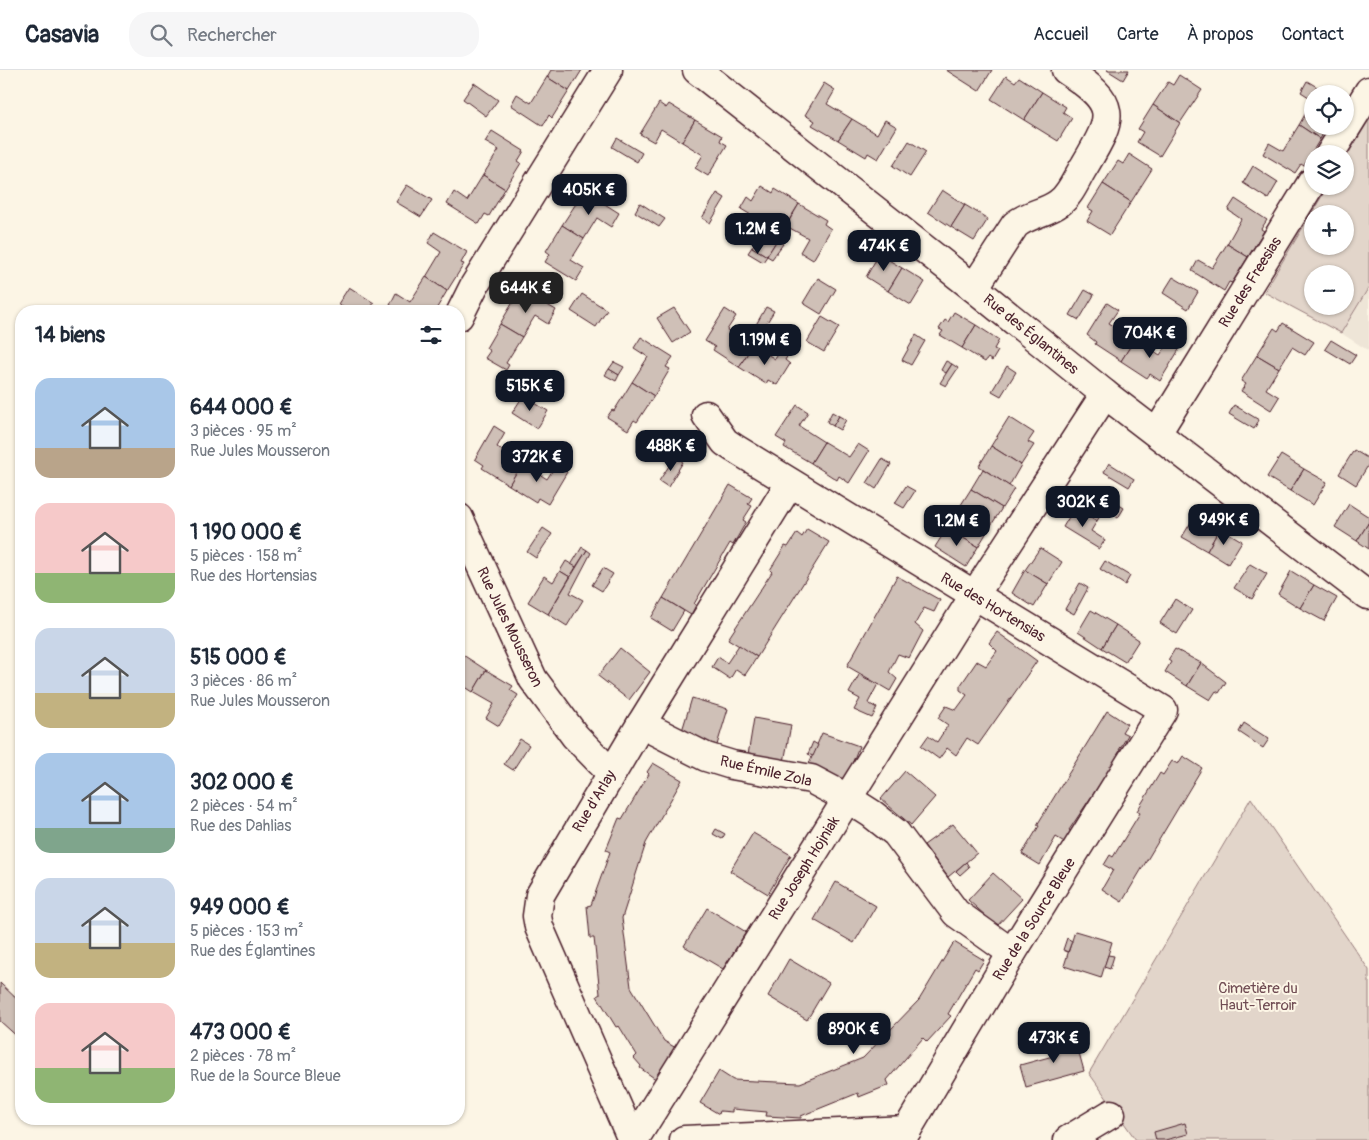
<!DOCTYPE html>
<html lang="fr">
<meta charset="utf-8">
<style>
body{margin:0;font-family:Pangolin,sans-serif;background:#f6f6f7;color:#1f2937;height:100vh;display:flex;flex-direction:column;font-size:19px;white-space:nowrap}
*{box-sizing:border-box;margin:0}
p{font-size:16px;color:#747a83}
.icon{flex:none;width:28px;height:28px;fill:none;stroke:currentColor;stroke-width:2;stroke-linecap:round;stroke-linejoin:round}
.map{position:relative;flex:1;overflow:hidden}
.drawer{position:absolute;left:15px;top:235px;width:450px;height:820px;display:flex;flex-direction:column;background:#fff;border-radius:20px;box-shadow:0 1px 4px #0004}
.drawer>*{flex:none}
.buttons{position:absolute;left:1304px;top:15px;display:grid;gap:10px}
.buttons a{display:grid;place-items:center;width:50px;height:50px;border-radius:50%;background:#fff;box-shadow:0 1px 4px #0004;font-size:25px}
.price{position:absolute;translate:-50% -42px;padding:0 11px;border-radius:10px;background:#111827;color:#fff;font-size:16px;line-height:32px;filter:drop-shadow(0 1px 2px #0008)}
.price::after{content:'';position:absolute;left:50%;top:30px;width:15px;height:11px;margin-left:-8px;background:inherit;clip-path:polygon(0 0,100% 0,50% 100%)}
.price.current{background:#222;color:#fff}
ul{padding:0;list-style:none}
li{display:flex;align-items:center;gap:15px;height:125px;padding:0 20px}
li span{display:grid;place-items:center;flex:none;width:140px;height:100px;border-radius:15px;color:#555}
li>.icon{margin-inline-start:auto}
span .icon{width:60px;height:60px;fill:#fffc;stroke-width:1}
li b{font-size:21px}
h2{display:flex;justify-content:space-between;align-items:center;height:60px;padding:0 20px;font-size:21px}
header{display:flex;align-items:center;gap:30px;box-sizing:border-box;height:70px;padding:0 25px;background:#fff;border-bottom:1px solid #e0e1e3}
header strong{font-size:24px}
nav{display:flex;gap:28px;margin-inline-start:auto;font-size:18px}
.search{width:350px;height:45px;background:#f6f6f7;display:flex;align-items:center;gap:12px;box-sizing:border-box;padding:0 18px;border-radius:20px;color:#747a83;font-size:19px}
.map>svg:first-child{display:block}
.built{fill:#eee5d7}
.green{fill:#e2d5ca;stroke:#967a7a;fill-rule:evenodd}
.building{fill:#cfc0b7;stroke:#4a1f2b}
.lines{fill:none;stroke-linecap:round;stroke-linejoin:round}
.minor-casing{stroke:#4a1f2b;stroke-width:31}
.minor{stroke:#fcf5e5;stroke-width:28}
.labels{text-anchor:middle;stroke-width:4;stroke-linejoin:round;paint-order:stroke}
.street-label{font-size:15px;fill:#4a1f2b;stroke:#fcf5e5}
.park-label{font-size:15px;fill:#704c53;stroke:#fcf5e5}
</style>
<header>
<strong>Casavia</strong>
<div class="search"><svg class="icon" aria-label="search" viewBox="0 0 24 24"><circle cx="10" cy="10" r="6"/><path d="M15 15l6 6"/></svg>Rechercher</div>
<nav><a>Accueil</a><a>Carte</a><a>À propos</a><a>Contact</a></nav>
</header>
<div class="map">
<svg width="1369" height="1070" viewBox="0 0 1369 1070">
<rect width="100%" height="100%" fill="#fcf5e5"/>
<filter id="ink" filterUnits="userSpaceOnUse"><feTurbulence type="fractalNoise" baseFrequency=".02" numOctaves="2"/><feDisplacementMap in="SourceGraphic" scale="10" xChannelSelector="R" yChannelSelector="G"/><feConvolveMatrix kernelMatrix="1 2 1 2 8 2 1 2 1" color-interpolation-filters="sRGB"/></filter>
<g filter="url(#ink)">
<polygon class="built" points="1369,217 1369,281 1341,263"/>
<g class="green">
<path d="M1369,50v167l-28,46 -77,-41 64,-106h17v-27zM1312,144h33v32h-33zM1312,204h33v32h-33z"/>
<polygon points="1251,728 1369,900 1369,1070 1136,1070 1089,1003"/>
</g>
<g class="building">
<polygon points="551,0 582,0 569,21 547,7"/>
<polygon points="946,0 992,0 979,21"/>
<polygon points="1107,0 1129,0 1123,10"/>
<polygon points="1179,5 1202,20 1180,53 1153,35 1168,12 1173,15"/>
<polygon points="1006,6 1015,12 1019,7 1042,22 1024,50 991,29"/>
<polygon points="547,7 569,21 552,48 549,45 543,56 511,35 517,24 531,33"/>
<polygon points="1307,11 1329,24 1312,24 1312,29 1301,22"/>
<polygon points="474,13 498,30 486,46 463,29"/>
<polygon points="824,13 835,20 827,34 852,49 838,70 812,55 815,51 805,45"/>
<polygon points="1042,22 1066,37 1063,42 1072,48 1058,71 1024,50"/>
<polygon points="1312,32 1312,56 1328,56 1320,69 1299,55"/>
<polygon points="659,33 666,38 669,34 695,50 682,72 661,59 654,72 640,64"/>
<polygon points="1153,35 1180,53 1160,86 1137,72 1143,62 1138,59"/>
<polygon points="852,49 877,64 885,50 897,57 878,89 868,83 866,87 838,70"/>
<polygon points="695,50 722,66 720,71 727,75 708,106 695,98 703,85 682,72"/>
<polygon points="1299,55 1320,69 1304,96 1301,94 1295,103 1263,84 1269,73 1283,81"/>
<polygon points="492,61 524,81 518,91 521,93 505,119 483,105 499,80 485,72"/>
<polygon points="617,68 642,83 637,92 612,77"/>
<polygon points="909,71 926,82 910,107 893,96"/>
<polygon points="1129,84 1152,99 1131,132 1103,114 1118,91 1123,94"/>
<polygon points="1253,96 1278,112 1268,129 1243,113"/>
<polygon points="483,105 505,119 489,146 485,144 479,154 447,134 454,122 467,131"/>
<polygon points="1103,114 1131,132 1110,165 1087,151 1093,141 1088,138"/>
<polygon points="407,115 432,130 421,147 396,132"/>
<polygon points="762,116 773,123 775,119 799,134 781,163 741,139 748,127 753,131"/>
<polygon points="942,120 965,135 951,157 928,142"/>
<polygon points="717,123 725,128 710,153 702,148"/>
<polygon points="589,124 619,143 611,157 597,148 584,169 562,155 579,129 584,131"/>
<polygon points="1235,129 1267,150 1261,159 1264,161 1248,187 1227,174 1241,149 1228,140"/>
<polygon points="640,133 665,149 659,157 635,142"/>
<polygon points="799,134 826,150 824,154 831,159 813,190 800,182 808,168 786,156"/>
<polygon points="965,135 988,149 974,171 951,157"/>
<polygon points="562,155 584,169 571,190 584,198 576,211 545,192 550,184 546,181"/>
<polygon points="762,161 777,170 767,186 752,177"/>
<polygon points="434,162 467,182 461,193 464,194 447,221 426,207 441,182 428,173"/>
<polygon points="777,170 783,174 772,189 767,186"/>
<polygon points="1227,174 1248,187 1232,213 1229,212 1224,221 1192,201 1198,190 1212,198"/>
<polygon points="752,177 767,186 763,192 748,183"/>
<polygon points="879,184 902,198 888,221 866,207"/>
<polygon points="902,198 925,212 911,235 888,221"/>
<polygon points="426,207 447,221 435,241 400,241 390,235 396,223 410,232"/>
<polygon points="1173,207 1198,222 1188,239 1163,223"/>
<polygon points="818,208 836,219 821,244 803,233"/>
<polygon points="349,217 374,233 369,241 349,241 338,234"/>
<polygon points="1085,220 1094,225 1079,250 1070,245"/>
<polygon points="525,222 556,240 548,254 535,246 522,267 500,254 516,227 520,229"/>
<polygon points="582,224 607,240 596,257 571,241"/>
<polygon points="1107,233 1118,240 1109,253 1135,269 1121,291 1095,274 1096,272 1087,265"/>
<polygon points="766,237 774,241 760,264 753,260"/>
<polygon points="674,238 690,262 673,273 657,248"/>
<polygon points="725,239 736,246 727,260 753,275 739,297 713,280 715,277 705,271"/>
<polygon points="954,242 976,255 962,278 940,265 943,261 939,259 945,250 948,252"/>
<polygon points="822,247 839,257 824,282 807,272"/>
<polygon points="766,253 773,257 767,267 760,264"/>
<polygon points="1283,253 1314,272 1305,285 1292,277 1279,298 1257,285 1274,258 1278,261"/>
<polygon points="500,254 522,267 506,293 509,295 506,300 485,288 490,281 486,278"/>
<polygon points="976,255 999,270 994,279 998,281 992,291 988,288 985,292 962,278"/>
<polygon points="916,265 925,271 911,295 902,290"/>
<polygon points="641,267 673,287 666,297 670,299 654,326 632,312 648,287 634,278"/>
<polygon points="1135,269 1160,285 1169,272 1180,278 1160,311 1150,304 1147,308 1121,291"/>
<polygon points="1331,270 1356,285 1350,294 1325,279"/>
<polygon points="753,275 775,289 781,280 788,285 785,290 790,294 777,315 768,310 766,314 739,297"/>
<polygon points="1257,285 1279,298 1266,319 1279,327 1271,340 1241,321 1246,314 1241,311"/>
<polygon points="946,291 952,294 946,303 941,300"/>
<polygon points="614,292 624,297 619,305 609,299"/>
<polygon points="952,294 958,298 946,316 940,313"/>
<polygon points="1007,296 1016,302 1001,326 992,321"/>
<polygon points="609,299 619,305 616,311 605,305"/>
<polygon points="632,312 654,326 637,352 634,350 628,360 607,347 612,340 614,341"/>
<polygon points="523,326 548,341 537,359 512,343"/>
<polygon points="797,335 808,342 799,356 824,372 811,393 784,377 786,373 776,367"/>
<polygon points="1234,335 1259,350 1254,359 1229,344"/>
<polygon points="832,342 839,346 833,356 827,352"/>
<polygon points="839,346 846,350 840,360 833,356"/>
<polygon points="1009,347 1034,363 1028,372 1034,375 1021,395 991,376"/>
<polygon points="494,356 505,363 497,377 522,393 509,415 482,398 484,395 475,389"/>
<polygon points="824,372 849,387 858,374 869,381 849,413 839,406 837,410 811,393"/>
<polygon points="991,376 1021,395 1009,416 979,396"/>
<polygon points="1354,380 1369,389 1369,394 1356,415 1339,404"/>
<polygon points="1281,385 1304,399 1290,421 1267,407"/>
<polygon points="675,387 683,392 668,417 659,411"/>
<polygon points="882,389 891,394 876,419 867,413"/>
<polygon points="522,393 547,409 556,395 567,402 548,434 538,428 536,432 509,415"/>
<polygon points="1109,393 1134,409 1129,417 1104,402"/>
<polygon points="983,399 1014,419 1002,438 971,419"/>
<polygon points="1304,399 1327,412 1313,435 1290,421"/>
<polygon points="730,415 752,428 748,434 752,436 743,450 746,452 733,475 730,473 694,534 696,535 691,545 663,528"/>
<polygon points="906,416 915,421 904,438 895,433"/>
<polygon points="1089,416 1124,438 1118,448 1104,439 1097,451 1075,437"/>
<polygon points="971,419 1002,438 990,457 959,438"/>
<polygon points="1349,434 1369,447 1369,452 1357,471 1335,457"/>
<polygon points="1075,437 1097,451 1091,461 1105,470 1099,479 1063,457"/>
<polygon points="959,438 990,457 978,477 947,458"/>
<polygon points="1196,444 1220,458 1207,481 1182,467"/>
<polygon points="1369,452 1369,479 1357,471"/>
<polygon points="543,458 552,464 536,488 527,482"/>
<polygon points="947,458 978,477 966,497 935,477"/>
<polygon points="1220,458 1242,471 1228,494 1207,481"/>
<polygon points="807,459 829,472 757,587 728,569 772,502 770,500 785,476 788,477 797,463 802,467"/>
<polygon points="582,477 587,480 576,497 571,495"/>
<polygon points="1040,478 1062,492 1048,514 1025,500"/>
<polygon points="587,480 591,483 570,523 583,530 567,556 548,544"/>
<polygon points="566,491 576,497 570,507 560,501"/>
<polygon points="1105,491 1130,506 1125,515 1100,499"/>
<polygon points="1250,494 1267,504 1252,529 1234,518"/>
<polygon points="603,498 613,504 602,521 592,515"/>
<polygon points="1025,500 1048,514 1034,537 1012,523"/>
<polygon points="560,501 570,507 548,544 528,532 544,506 553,512"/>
<polygon points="1291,501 1314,515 1300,538 1278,524"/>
<polygon points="897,506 940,530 934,542 924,538 915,554 923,561 909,588 898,584 889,602 897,609 890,621 847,596"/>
<polygon points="1080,513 1088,518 1074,544 1065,539"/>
<polygon points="1314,515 1337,528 1324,551 1300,538"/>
<polygon points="663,528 684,541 672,561 651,548"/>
<polygon points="1175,529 1192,540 1177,564 1160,553"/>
<polygon points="1091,540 1116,555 1102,578 1078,562"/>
<polygon points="1116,555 1139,570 1125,592 1102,578"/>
<polygon points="997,562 1037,591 978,675 967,668 956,685 947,678 939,689 921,676 928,666 937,672 948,655 938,648 946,636 956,640 967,625 960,620 960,616 977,591 986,596 997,581 989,573"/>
<polygon points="739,575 757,587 745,605 736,599 730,609 712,597 718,587 727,593"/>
<polygon points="620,578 650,602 629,630 598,606"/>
<polygon points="1175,579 1201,593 1187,616 1165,602 1171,592 1168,590"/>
<polygon points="460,583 486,600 473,622 459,613"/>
<polygon points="1201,593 1226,612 1219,623 1216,621 1210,630 1187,616"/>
<polygon points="486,600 513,616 510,620 518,625 499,656 486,648 494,634 473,622"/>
<polygon points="859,605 878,614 868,633 877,638 872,648 854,640 860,629 849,623"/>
<polygon points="692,628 728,639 717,675 681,664"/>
<polygon points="1107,641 1127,654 1122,662 1128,665 1119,680 1122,681 1069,760 1072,762 1066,773 1056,767 1040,795 1022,784 1039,756 1037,755"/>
<polygon points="754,648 791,655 784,692 748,685"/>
<polygon points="1244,653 1269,669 1263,678 1239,662"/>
<polygon points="822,663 859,676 846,710 808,696"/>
<polygon points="520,669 529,675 513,700 504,694"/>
<polygon points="813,672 818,675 813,686 808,684"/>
<polygon points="1183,686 1202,698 1122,832 1102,819 1113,800 1104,795 1110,785 1113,787 1140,743 1137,741 1160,703 1163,705 1172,691 1178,694"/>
<polygon points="653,693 682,710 646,773 622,848 631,917 664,971 676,978 657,1010 640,998 641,996 634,988 637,985 619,956 616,957 597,926 600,924 594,868 590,868 587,836 591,835 610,782 606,780 619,748 622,749 649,704 647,702"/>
<polygon points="905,701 935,727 911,755 881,729"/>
<polygon points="953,754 977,783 948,807 924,775"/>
<polygon points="716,759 725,764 722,769 713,764"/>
<polygon points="753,763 791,785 768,824 730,801"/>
<polygon points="966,792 969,797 960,805 956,801"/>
<polygon points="993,803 1022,829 997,856 968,830"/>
<polygon points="836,812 876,836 854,873 814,850"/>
<polygon points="707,838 746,862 723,899 684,876"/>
<polygon points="1075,861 1112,872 1101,908 1064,896"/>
<polygon points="1067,868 1072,871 1068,882 1063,880"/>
<polygon points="954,872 984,890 978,900 975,898 948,944 951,946 927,972 923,968 887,1010 889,1015 859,1027 858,1023 801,1046 801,1048 766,1046 767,1042 732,1039 732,1042 720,1041 719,1044 700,1033 719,1001 733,1010 800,1013 863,988 919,930"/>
<polygon points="1108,885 1114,886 1110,899 1104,897"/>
<polygon points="789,889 829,913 807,950 768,926"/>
<polygon points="0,913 21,933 21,970 0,951"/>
<polygon points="1075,968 1084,1001 1026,1017 1020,995 1053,986 1050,974"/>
<polygon points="1185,1053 1188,1064 1165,1070 1156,1070 1154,1062"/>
</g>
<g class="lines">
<g class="minor-casing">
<g id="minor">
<polyline points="697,0 974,218 1105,324 1367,525"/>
<polyline points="1330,84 1369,21"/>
<path d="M974,218l41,-63c13,-11 31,-12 44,-22 12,-8 18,-26 26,-38 30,-50 33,-61 -19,-95"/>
<polyline points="459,246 474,216 608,0"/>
<polyline points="706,345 725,372 734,378 1163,640 1012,883 901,1070"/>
<polyline points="1157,363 1312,112"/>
<polyline points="459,448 533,609 575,666 611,703"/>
<polyline points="641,654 706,687 732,695 811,709 847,728 872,744 896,763 956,843 1012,883"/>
<polyline points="632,1070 539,857 537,846 540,825 641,654 790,413"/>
<polyline points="634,1070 974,526 1105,324"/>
<polyline points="684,1070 907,1060"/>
<polyline points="1068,1070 1111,1044"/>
</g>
</g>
<use href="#minor" class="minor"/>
</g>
</g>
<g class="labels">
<g class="street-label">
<text transform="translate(1250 212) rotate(-58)" y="5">Rue des Freesias</text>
<text transform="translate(1031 264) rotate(39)" y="5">Rue des Églantines</text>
<text transform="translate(993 537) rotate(31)" y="5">Rue des Hortensias</text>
<text transform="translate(510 557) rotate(64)" y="5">Rue Jules Mousseron</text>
<text transform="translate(766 701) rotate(13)" y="5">Rue Émile Zola</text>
<text transform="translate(594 731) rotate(-59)" y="5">Rue d'Arlay</text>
<text transform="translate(804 798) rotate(-58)" y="5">Rue Joseph Hojniak</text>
<text transform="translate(1034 849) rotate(-58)" y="5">Rue de la Source Bleue</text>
</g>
<g class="park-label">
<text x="1258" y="923">Cimetière du<tspan x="1258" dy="17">Haut-Terroir</tspan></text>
</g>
</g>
</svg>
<div class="buttons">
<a><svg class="icon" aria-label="locate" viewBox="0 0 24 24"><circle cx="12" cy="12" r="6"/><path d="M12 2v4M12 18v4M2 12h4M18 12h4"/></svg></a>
<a><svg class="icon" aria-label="layers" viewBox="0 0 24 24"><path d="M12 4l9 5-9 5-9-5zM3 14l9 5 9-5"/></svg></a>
<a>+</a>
<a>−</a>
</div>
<b class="price" style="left:589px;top:146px">405K €</b>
<b class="price" style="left:758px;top:185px">1.2M €</b>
<b class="price" style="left:884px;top:202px">474K €</b>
<b class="price current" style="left:526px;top:244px">644K €</b>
<b class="price" style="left:1150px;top:289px">704K €</b>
<b class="price" style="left:765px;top:296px">1.19M €</b>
<b class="price" style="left:530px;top:342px">515K €</b>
<b class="price" style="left:671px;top:402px">488K €</b>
<b class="price" style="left:537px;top:413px">372K €</b>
<b class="price" style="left:1083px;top:458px">302K €</b>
<b class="price" style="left:1224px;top:476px">949K €</b>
<b class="price" style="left:957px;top:477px">1.2M €</b>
<b class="price" style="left:854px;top:985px">890K €</b>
<b class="price" style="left:1054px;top:994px">473K €</b>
<section class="drawer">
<h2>14 biens<svg class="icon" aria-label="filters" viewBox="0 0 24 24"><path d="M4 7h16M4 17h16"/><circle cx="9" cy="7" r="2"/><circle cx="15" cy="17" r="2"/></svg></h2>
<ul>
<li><span style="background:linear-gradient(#a9c7e8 70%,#b9a48a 0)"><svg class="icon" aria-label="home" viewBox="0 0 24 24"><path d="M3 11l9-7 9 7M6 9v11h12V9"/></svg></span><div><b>644 000 €</b><p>3 pièces · 95 m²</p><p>Rue Jules Mousseron</p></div></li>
<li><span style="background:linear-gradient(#f6c9c9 70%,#8fb573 0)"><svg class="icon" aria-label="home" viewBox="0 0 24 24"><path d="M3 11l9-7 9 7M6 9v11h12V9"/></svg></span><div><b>1 190 000 €</b><p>5 pièces · 158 m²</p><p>Rue des Hortensias</p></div></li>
<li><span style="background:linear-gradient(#c9d6e8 65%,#c2b280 0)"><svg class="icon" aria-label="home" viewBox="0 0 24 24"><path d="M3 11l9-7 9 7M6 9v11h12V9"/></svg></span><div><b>515 000 €</b><p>3 pièces · 86 m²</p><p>Rue Jules Mousseron</p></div></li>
<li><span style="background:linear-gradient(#a9c7e8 75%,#7fa58c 0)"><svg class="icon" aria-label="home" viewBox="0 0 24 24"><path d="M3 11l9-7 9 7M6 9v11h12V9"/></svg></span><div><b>302 000 €</b><p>2 pièces · 54 m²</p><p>Rue des Dahlias</p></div></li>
<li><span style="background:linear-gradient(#c9d6e8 65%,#c2b280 0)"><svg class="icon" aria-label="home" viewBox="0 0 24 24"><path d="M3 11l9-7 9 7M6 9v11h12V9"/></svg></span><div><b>949 000 €</b><p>5 pièces · 153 m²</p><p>Rue des Églantines</p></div></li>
<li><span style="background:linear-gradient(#f6c9c9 65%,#8fb573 0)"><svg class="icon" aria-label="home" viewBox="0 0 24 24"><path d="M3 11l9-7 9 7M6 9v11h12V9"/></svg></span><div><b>473 000 €</b><p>2 pièces · 78 m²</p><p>Rue de la Source Bleue</p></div></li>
</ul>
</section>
</div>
